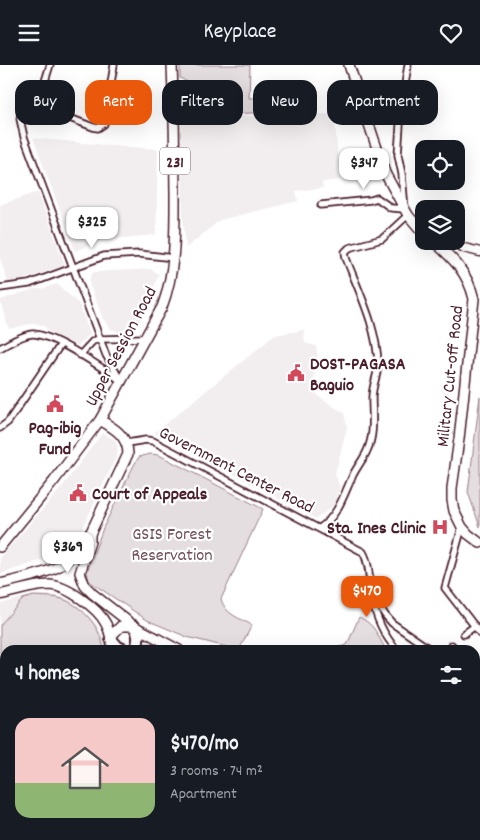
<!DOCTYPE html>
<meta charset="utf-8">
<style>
body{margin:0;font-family:Dekko,sans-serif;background:#242831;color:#f1f3f6;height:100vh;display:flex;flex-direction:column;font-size:19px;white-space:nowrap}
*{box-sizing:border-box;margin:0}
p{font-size:16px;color:#9ea1a6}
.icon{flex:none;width:28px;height:28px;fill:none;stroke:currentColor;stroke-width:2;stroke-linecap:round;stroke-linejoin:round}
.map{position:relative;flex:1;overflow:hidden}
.sheet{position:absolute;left:0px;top:580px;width:480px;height:195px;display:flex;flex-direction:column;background:#171b24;border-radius:15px 15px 0 0;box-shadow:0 5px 20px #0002}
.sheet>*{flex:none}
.hud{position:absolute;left:15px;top:15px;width:450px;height:45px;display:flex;gap:10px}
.controls{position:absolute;left:415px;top:75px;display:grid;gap:10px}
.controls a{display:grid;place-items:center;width:50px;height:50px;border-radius:10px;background:#171b24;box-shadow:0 5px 20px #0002;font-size:25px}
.price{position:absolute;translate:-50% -42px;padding:0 11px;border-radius:10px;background:#fff;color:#222;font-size:16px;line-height:32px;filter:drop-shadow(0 1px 2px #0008)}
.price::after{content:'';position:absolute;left:50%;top:30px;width:15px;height:11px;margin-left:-8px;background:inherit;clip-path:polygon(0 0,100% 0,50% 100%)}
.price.current{background:#ea580c;color:#fff}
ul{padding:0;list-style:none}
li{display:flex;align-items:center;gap:15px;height:125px;padding:0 15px}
li span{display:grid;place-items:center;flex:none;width:140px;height:100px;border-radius:15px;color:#555}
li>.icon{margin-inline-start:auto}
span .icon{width:60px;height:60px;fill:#fffc;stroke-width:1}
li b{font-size:21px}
h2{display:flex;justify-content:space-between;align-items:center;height:60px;padding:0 15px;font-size:21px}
.tag{padding:0 18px;border-radius:15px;background:#171b24;box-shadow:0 5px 20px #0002;font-size:18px;line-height:45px}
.tag.current{background:#ea580c;color:#fff}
header{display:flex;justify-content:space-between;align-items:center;height:65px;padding:0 15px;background:#171b24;font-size:22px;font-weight:600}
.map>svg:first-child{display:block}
.built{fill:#f2eeef}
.green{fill:#e5dee0;stroke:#987e86}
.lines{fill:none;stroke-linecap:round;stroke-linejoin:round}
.minor-casing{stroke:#4a1f2b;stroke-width:9}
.tertiary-casing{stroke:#4a1f2b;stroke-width:11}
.secondary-casing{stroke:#4a1f2b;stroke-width:12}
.primary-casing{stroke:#4a1f2b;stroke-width:12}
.trunk-casing{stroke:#4a1f2b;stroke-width:14}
.minor{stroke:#fff;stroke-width:5.5}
.tertiary{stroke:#fff;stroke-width:8}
.secondary{stroke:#fff;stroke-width:9}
.primary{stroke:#fff;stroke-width:9}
.trunk{stroke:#fff;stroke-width:10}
.labels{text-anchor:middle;stroke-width:4.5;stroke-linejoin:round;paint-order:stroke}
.shield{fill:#fff;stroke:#80626b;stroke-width:1}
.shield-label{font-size:16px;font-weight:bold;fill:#4a1f2b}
.street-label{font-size:18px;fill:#4a1f2b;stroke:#fff}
.poi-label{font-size:18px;font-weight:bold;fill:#4a1f2b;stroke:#fff;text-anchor:start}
.park-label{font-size:18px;fill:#714f58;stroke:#fff}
</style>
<header><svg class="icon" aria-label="menu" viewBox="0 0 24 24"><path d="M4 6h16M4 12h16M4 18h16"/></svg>Keyplace<svg class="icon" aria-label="heart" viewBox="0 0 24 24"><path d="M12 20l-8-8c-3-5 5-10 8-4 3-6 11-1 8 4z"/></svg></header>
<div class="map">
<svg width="480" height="775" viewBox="0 0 480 775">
<rect width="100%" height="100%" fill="#fff"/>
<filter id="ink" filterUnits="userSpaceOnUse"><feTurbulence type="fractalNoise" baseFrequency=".02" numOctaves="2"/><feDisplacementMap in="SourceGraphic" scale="10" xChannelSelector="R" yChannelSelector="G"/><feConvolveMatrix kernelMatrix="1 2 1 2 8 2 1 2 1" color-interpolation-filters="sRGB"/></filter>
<g filter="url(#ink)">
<g class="built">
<polygon points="180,15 196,23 208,34 213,52 334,49 340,115 322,117 323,123 296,126 298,136 220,155 186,183 183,155"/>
<polygon points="33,73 105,80 158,84 156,170 100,175 75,186"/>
<polygon points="38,127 65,200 9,220 0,194 0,140"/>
<polygon points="150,204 159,209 139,260 124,269 111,264 103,254 89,218 90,212 94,207"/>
<polygon points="57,219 79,239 90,269 78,281 48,266 44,261 35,258 9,264 0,235 34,224 41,224"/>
<polygon points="304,265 305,278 316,281 320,303 314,310 318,331 344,348 347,362 335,409 340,423 333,441 316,454 175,377 154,368 275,270"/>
<polygon points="102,368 114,374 117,380 118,388 82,464 70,481 58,490 0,509 0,493 62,422"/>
<polygon points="33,530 55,530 67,534 82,544 97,560 104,573 105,585 5,585 5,770 16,770 12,775 0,775 0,539"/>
<polygon points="102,770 351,770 349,775 112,775"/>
</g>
<g class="green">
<polygon points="180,0 250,0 249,33 288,32 289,46 213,50 209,34 197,22 180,13"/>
<polygon points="480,331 480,462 468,427"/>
<path d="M150,389l9,1 104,54 -42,90c4,15 18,19 31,26l-13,25 -52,-13 -40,-17 -58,-39 -2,-9 16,-44 31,-63 5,-8z"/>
<path d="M34,531c10,1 21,0 31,4 20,8 36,29 39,50h-99v50l-5,6v-81l23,-26z"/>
<path d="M359,552c17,8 18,18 27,33h-59l20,-5z"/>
<polygon points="475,735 480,737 480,775 370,775 369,770 475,770"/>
<polygon points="39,770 102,770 112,775 37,775"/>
<polygon points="109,770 177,770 177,773 175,775 122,775 118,774 115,775 111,773"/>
</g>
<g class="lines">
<g class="minor-casing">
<g id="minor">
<polyline points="114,0 104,59 98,63 93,62 54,47 22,39 20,54 24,72 106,290 121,316"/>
<polyline points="37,42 50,0"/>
<polyline points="321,140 371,135 377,133 391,143 405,144 402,109 398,90 401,45 408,0"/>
<polyline points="0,223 29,219 104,191 139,189 174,193"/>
<path d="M0,283c10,-5 21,-13 32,-14 20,-1 70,34 88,46"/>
<polyline points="80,290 93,276 100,274 145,273"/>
<polyline points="0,363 8,357 61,279"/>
<path d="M127,378l19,-3 7,1 210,111c7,12 6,28 8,42 4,21 11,40 26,56"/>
<polyline points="462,462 445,523 480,568"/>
<path d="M320,463c18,-13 23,-31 32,-51 4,-9 11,-17 15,-26 8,-17 5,-35 5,-53 0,-12 6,-23 6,-34 -1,-37 -19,-72 -32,-106l-1,-6 4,-4 33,-9 26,-24"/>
<polyline points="375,534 385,550 392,558 431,585"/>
<polyline points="464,569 475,561"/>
<polyline points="449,585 452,580"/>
<polyline points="475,614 480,617"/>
</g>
</g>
<g class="tertiary-casing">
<polyline id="tertiary" points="452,176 464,183 480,187"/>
</g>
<g class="secondary-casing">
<g id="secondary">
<polyline points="349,0 386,110 408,150 424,169"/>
<path d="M433,176c20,17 35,32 41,58l-15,140 -7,49v12l2,11 8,16 6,7 12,9"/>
<path d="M100,355c14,8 28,16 28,34l-38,80v8l-10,31 5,13 8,8 41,32 45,24"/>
<path d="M0,519c16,-4 52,-11 64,-21 9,-8 17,-26 26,-29"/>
<path d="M0,530c16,-4 34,-10 50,-10 17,1 48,23 56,39 4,8 6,17 6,26"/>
<polyline points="111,574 114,568 121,561 134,561"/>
</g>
</g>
<g class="primary-casing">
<path id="primary" d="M0,482l54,-66 46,-61 62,-113c14,-37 13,-75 13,-114 0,-43 -1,-85 -3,-128"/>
</g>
<g class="trunk-casing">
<g id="trunk">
<path d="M134,561c6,8 5,16 1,24"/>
<polyline points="111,574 118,582 125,585"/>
<polyline points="141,585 164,585"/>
<polyline points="24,775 28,770"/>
<polyline points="357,775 359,770"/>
</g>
</g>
<use href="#minor" class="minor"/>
<use href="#tertiary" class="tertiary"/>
<use href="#secondary" class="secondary"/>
<use href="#primary" class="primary"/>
<use href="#trunk" class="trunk"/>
</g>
</g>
<defs>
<g id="civic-bare" transform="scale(1.35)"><path d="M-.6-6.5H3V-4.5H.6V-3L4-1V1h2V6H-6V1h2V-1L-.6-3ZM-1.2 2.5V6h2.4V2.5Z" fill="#d1495b" stroke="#fff" stroke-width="2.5" paint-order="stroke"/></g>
<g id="hospital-bare" transform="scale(1.35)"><path d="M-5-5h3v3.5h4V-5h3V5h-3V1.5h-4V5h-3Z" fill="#d1495b" stroke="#fff" stroke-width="2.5" paint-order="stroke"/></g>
</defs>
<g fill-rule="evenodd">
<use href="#civic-bare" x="296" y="308"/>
<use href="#civic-bare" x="55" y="339"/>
<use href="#civic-bare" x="78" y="428"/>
<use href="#hospital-bare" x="440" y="462"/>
</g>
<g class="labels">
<rect class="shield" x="160" y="82.5" width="30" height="27" rx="4"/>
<g class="shield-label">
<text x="175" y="102">231</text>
</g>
<g class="street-label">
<text transform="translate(120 281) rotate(-62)" y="6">Upper Session Road</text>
<text transform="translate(449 311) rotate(-84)" y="6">Military Cut-off Road</text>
<text transform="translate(237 404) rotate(27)" y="6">Government Center Road</text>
</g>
<g class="poi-label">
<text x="310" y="304">DOST-PAGASA<tspan x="310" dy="21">Baguio</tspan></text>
<text x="55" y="368" text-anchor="middle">Pag-ibig<tspan x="55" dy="21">Fund</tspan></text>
<text x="92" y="434">Court of Appeals</text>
<text x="426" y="468" text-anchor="end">Sta. Ines Clinic</text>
</g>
<g class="park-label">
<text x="172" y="474">GSIS Forest<tspan x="172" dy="21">Reservation</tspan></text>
</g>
</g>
</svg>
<div class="controls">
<a><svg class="icon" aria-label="locate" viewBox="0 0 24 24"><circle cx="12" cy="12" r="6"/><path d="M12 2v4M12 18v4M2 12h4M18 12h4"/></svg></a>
<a><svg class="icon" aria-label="layers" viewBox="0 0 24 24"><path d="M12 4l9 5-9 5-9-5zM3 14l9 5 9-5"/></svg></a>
</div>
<b class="price" style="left:364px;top:125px">$347</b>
<b class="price" style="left:92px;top:184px">$325</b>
<b class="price" style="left:68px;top:509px">$369</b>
<b class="price current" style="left:367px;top:553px">$470</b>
<div class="hud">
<a class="tag">Buy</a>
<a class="tag current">Rent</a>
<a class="tag">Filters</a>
<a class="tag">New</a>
<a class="tag">Apartment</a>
</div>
<section class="sheet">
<h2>4 homes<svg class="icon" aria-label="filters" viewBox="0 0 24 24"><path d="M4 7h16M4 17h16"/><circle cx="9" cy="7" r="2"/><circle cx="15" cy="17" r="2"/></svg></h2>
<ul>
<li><span style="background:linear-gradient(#f6c9c9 65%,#8fb573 0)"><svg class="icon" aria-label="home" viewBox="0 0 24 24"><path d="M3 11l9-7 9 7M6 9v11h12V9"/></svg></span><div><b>$470/mo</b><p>3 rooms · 74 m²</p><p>Apartment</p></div></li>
</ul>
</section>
</div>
